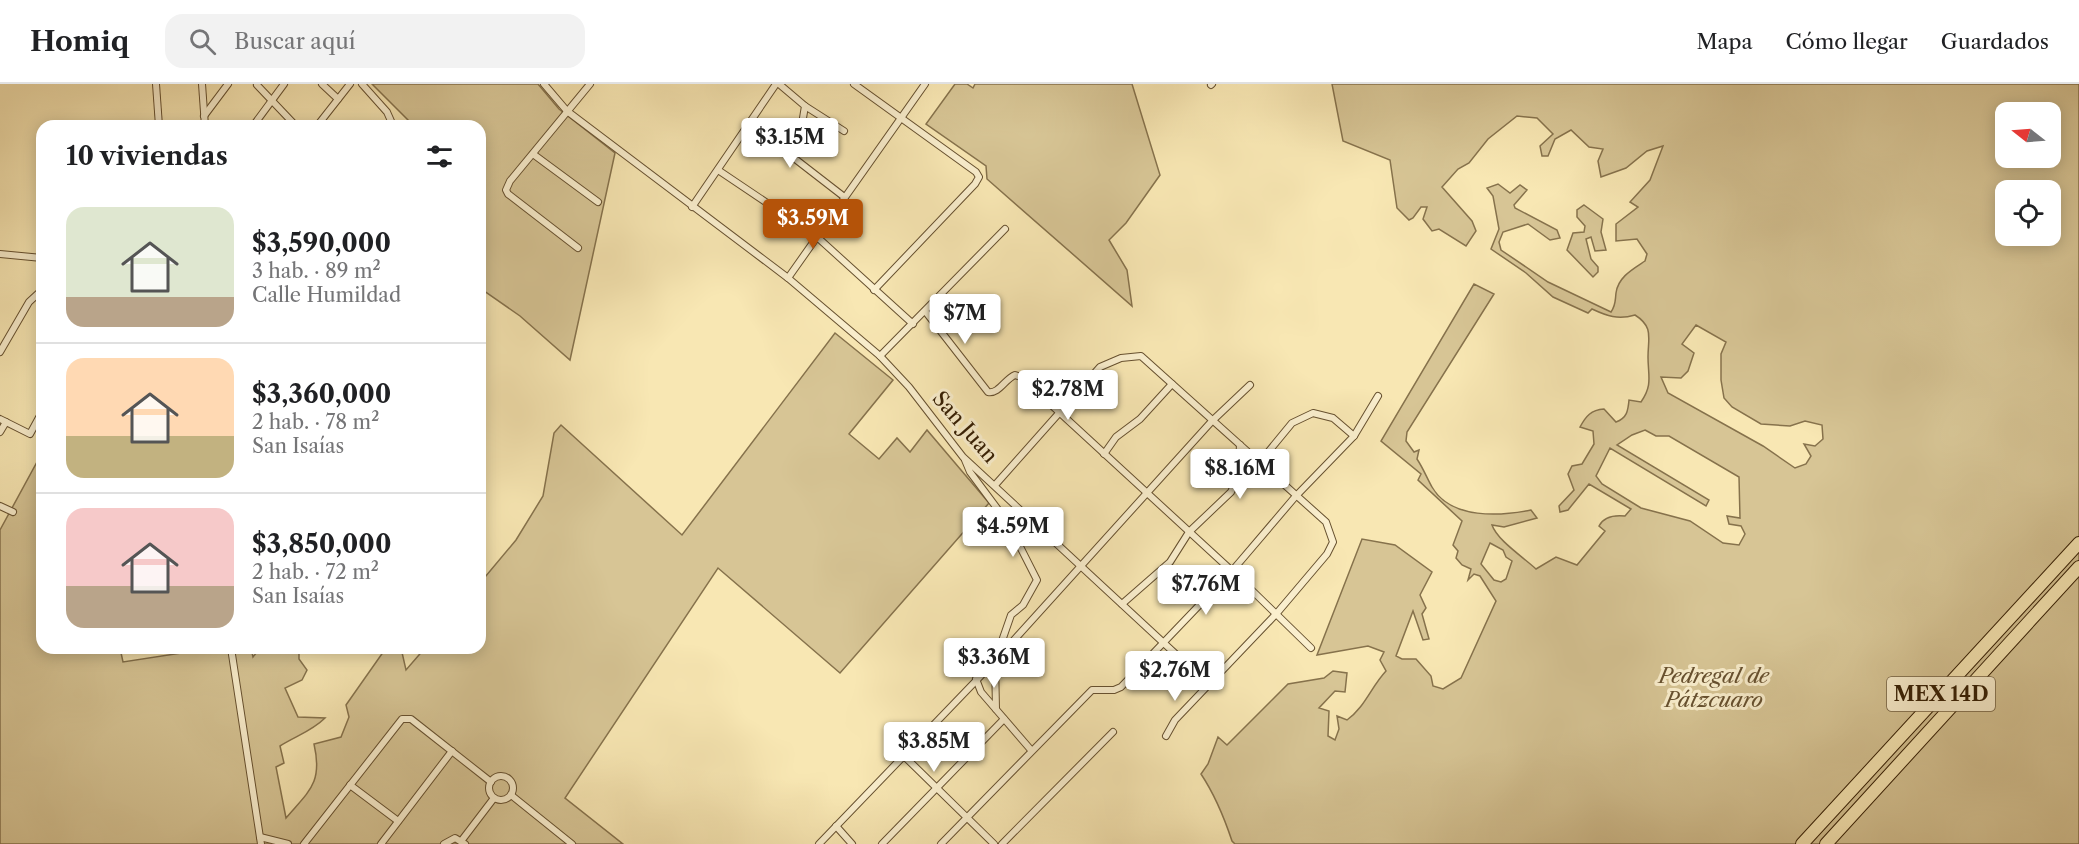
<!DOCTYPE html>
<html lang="es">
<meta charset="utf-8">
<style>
body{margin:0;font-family:"Libre Caslon Text",serif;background:#f2f2f2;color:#202124;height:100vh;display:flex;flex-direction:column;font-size:22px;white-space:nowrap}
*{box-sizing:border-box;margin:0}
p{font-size:20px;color:#757577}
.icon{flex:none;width:33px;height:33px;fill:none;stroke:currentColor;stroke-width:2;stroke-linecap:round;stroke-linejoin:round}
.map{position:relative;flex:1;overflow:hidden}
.sheet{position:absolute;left:36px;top:36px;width:450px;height:534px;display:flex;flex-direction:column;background:#fff;border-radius:18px;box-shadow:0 3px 15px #0003}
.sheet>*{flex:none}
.needle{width:39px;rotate:287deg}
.fabs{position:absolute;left:1995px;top:18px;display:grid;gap:12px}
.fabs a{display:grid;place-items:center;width:66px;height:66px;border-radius:12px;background:#fff;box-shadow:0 3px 15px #0003;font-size:30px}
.price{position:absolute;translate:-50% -51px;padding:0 14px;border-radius:6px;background:#fff;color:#222;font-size:20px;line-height:39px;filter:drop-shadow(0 2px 3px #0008)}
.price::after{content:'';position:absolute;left:50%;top:36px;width:18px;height:14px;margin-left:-9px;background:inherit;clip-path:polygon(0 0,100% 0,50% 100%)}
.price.selected{background:#b45309;color:#fff}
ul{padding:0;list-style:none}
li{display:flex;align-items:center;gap:18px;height:150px;padding:0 30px}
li+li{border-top:2px solid #e0e0e0}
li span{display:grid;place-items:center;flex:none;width:168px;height:120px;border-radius:18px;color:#555}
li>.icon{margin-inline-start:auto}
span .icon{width:72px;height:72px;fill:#fffc;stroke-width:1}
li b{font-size:26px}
h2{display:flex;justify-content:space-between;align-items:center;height:72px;padding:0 30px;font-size:26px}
header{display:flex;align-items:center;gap:36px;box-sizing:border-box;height:84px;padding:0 30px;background:#fff;border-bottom:2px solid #e0e0e0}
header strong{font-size:28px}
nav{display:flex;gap:33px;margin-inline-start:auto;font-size:21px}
.search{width:420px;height:54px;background:#f2f2f2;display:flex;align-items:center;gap:15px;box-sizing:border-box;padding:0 21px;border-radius:18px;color:#757577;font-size:22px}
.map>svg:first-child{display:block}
.green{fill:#d7c595;stroke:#86724c;stroke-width:1.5;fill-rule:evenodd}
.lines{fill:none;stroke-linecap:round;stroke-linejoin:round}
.street-casing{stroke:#66502f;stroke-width:8}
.highway-casing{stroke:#351e03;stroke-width:14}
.street{stroke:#faefce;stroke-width:6}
.highway{stroke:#f8e7b3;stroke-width:12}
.labels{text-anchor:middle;stroke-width:6;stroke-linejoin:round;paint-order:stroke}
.shield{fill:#faefce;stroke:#705d40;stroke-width:1.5}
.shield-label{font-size:20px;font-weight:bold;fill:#351e03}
.street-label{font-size:21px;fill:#351e03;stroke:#faefce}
.park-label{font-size:21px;font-style:italic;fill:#66502f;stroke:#faefce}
</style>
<header>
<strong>Homiq</strong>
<div class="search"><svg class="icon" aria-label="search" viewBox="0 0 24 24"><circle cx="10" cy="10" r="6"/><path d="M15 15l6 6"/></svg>Buscar aquí</div>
<nav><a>Mapa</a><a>Cómo llegar</a><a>Guardados</a></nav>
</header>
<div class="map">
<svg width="2079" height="760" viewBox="0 0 2079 760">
<rect width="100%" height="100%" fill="#f8e7b3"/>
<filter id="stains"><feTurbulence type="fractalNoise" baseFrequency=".00333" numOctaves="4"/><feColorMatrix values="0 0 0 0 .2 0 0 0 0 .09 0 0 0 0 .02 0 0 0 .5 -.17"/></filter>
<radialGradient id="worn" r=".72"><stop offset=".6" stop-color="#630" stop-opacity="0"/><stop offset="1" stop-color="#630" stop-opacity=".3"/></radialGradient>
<g class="green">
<polygon points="372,0 538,0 559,25 615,69 570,276 520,232 480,204 480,42 414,42"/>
<polygon points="955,0 967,0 973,4 975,0 1132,0 1160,91 1126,139 1109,156 1127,186 1132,222 987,95 986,82 926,40"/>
<path d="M1332,0h747v760h-844l-3,-3c-8,-24 -17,-46 -31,-67l7,-10 10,-27 9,8 61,-61 36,-6 9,-7 14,2 -2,19 -10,-1 -16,17 10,3 -1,25 7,4 4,-11 -2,-13 10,4c18,-13 24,-33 39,-49l-6,-11 4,-8 -16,-6 -51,9 45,-116 33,6 37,27 -12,23 6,13 -4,6 7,25 -6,1 -10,-29 -17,45 6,3h14l15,17 2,10 10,3 18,-11 35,-77 -16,-25 -6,-2 -6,6 3,-11 -9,-4 -6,-7 2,-7 -5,-6 9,-24 -44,-41 3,-6 -40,-33 93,-157 20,10 -87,138 -1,9 8,11 5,-2 -2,9c6,9 10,19 15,28 19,33 69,29 99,23l6,8 -33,9 -12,-2c5,15 31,32 44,44l20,-12 21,8 28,-34 -6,-5c5,-10 16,-11 26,-10l6,-7 -42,-25 -21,26 -8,2 -1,-6 15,-16 -6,-16 4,-8 10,-2 12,-20 -1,-13 -13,-4c6,-11 11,-17 24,-18l12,13c11,-4 12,-11 13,-22l12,2c12,-17 7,-26 7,-45 0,-19 6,-30 -13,-42 -17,5 -28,1 -43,-6l-4,4 -35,-16 -27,-24 -35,-24 8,-20 -6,-33 -6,-8 11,-4 12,9 10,-8 7,5 -13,15 1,3 42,22 3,8 -10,2 -22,-16 -25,8 -4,10 2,8 47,32 63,30c5,-7 4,-11 5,-19 2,-16 17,-24 29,-32l2,-7 -10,-15 -21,2v-17l22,-17 -8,-5 20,-22 13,-34 -16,5 -21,17 -25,9 -3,-16 5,-12 -14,-2 -18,-17 -16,9 -7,17h-6l-2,-10 13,-12 -16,-16 -20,-2 -29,23 -19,24 -11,6 -16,18 30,34 4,10 -10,15 -27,-17 -7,2 -9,-12 4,-12h-6l-8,11 -4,2 -12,-12 -7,-48 -47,-19zM2006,28h44v46h-44zM2006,106h44v46h-44zM1696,241l30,17 -5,12v26l3,18 8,9 29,17 29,2 15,-5 17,4 1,14 -8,7 -11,-2 7,12 -5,8 -11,4 -32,-22 -95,-53 -7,-16 20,1 7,-7 6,-18 -12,-9zM1645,346l11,6h13l70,41 1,41 -13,-2 2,8 12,2 4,8 -6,11 -16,-2 -33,-22 -49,-13 -39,-24 -6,-8 14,-28 96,58 3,-6 -92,-55 15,-10zM1490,459l13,7 3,7 6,4 -6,18 -5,3 -7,-2 -13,-16z"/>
<polygon points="1584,121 1603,135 1601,148 1606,166 1595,167 1591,153 1586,155 1591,175 1598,183 1598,188 1593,193 1567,166 1573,149 1584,148 1585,142 1577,133 1577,126"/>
<path d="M835,249l58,47 -44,54 30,25 18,-21 13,14 17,-22 62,73 -149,170 -122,-105 -153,230 58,46h-623v-314l37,-68h5v186h78l3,14 91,-14h37l2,9 7,-9h39v11l8,11 -5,10 -17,8 13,29 27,1c-13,13 -29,18 -45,28l4,17 -8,4 10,51c23,-27 37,-35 28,-74l27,-7 8,-20 -3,-12 40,-57h15l5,22 19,-22h55v-65l36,-43 27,-44 11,-63 7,-8 121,110z"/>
</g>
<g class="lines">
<g class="street-casing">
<g id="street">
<polyline points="156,0 159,42"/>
<polyline points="202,0 205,42"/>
<polyline points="322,0 338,15"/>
<polyline points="362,0 387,28 391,37 387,42"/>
<polyline points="544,0 567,27 788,194 880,272 909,303 963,373 1208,600"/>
<polyline points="779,0 805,22 802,40 781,64"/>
<polyline points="854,0 976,88 979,93 975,100 874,206"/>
<polyline points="257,1 296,42"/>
<polyline points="1211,1 1212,0"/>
<polyline points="805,22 844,47"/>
<polyline points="204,32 228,0"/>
<polyline points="253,42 284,0"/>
<polyline points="317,42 350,0"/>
<polyline points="748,42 781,64 843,112"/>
<polyline points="533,70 598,118"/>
<polyline points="718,86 816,152 913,240"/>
<polyline points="692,123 776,0"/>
<polyline points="578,164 508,110 506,106 510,97 590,0"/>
<polyline points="0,170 42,174"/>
<polyline points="788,194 925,0"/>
<path d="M925,227l63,81c11,2 17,-13 27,-17l6,2 211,194 79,77"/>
<polyline points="0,268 29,218 42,206"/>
<polyline points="880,272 1005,145"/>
<polyline points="0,335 30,350 42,328"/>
<polyline points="0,348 6,338"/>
<polyline points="1104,370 1116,353 1140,335 1172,300"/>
<polyline points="965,376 970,388 1008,439 1037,496 1023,521 1011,531 995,577 996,625"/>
<polyline points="1260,378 1292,339 1313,329 1333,334 1354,352"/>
<polyline points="996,400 1100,283 1121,274 1141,272 1326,438 1333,458 1327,470 1277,529 1175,636 1166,652"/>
<polyline points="0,422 13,428"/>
<polyline points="1122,520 1170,478 1189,448 1231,408 1238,393 1240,361"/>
<polyline points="231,564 261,760"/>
<polyline points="976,595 981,608 1031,666"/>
<polyline points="903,671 994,760"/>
<circle cx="501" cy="704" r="12"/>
<polyline points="350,701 398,737"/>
<polyline points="511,711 572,760"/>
<polyline points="836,742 852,760"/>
<polyline points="260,753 288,760"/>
<polyline points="462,756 494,714"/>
<polyline points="304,760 402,635 411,635 491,698"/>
<polyline points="381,760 452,667"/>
<polyline points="444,760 455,754 465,760"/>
<polyline points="819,760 995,577 1212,337 1250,301"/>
<polyline points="882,760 1004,635"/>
<polyline points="941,760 1092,606 1114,606 1121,603 1232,487 1295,413 1354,352 1378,312"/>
<polyline points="1002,760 1113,648"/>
</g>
</g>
<g class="highway-casing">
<g id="highway">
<polyline points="1802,760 2079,459"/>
<polyline points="1826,760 2079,483"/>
</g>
</g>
<use href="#street" class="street"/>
<use href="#highway" class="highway"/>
</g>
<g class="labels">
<rect class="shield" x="1887" y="593" width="108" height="34" rx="4.5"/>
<g class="shield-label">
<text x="1941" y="617">MEX 14D</text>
</g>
<g class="street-label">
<text transform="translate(965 343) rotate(49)" y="7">San Juan</text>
</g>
<g class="park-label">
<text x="1714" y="599">Pedregal de<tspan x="1714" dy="24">Pátzcuaro</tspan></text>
</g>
</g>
<rect width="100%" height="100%" filter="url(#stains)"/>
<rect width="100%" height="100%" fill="url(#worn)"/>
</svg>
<div class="fabs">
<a><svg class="needle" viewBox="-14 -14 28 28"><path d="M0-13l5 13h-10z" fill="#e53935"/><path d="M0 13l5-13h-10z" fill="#757577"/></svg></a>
<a><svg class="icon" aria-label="locate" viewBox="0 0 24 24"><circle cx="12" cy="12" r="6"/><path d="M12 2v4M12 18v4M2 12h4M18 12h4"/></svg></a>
</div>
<b class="price" style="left:790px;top:85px">$3.15M</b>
<b class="price selected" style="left:813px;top:166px">$3.59M</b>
<b class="price" style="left:965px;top:261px">$7M</b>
<b class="price" style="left:1068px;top:337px">$2.78M</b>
<b class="price" style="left:1240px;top:416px">$8.16M</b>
<b class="price" style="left:1013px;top:474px">$4.59M</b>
<b class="price" style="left:1206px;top:532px">$7.76M</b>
<b class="price" style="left:994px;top:605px">$3.36M</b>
<b class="price" style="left:1175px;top:618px">$2.76M</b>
<b class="price" style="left:934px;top:689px">$3.85M</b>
<section class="sheet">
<h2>10 viviendas<svg class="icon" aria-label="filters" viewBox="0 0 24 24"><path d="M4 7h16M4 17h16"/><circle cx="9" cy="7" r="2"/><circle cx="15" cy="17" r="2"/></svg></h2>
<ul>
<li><span style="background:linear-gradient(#dfe7d0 75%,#b9a48a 0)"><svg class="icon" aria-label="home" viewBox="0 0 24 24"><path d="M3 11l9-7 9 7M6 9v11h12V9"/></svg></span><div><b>$3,590,000</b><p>3 hab. · 89 m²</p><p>Calle Humildad</p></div></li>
<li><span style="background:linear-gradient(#ffd9b3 65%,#c2b280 0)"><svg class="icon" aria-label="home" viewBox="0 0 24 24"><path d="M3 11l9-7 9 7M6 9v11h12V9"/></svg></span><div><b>$3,360,000</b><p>2 hab. · 78 m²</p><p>San Isaías</p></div></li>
<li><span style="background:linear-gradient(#f6c9c9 65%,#b9a48a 0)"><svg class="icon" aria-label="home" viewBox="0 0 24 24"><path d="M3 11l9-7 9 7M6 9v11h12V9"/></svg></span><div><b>$3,850,000</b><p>2 hab. · 72 m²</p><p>San Isaías</p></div></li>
</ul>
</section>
</div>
